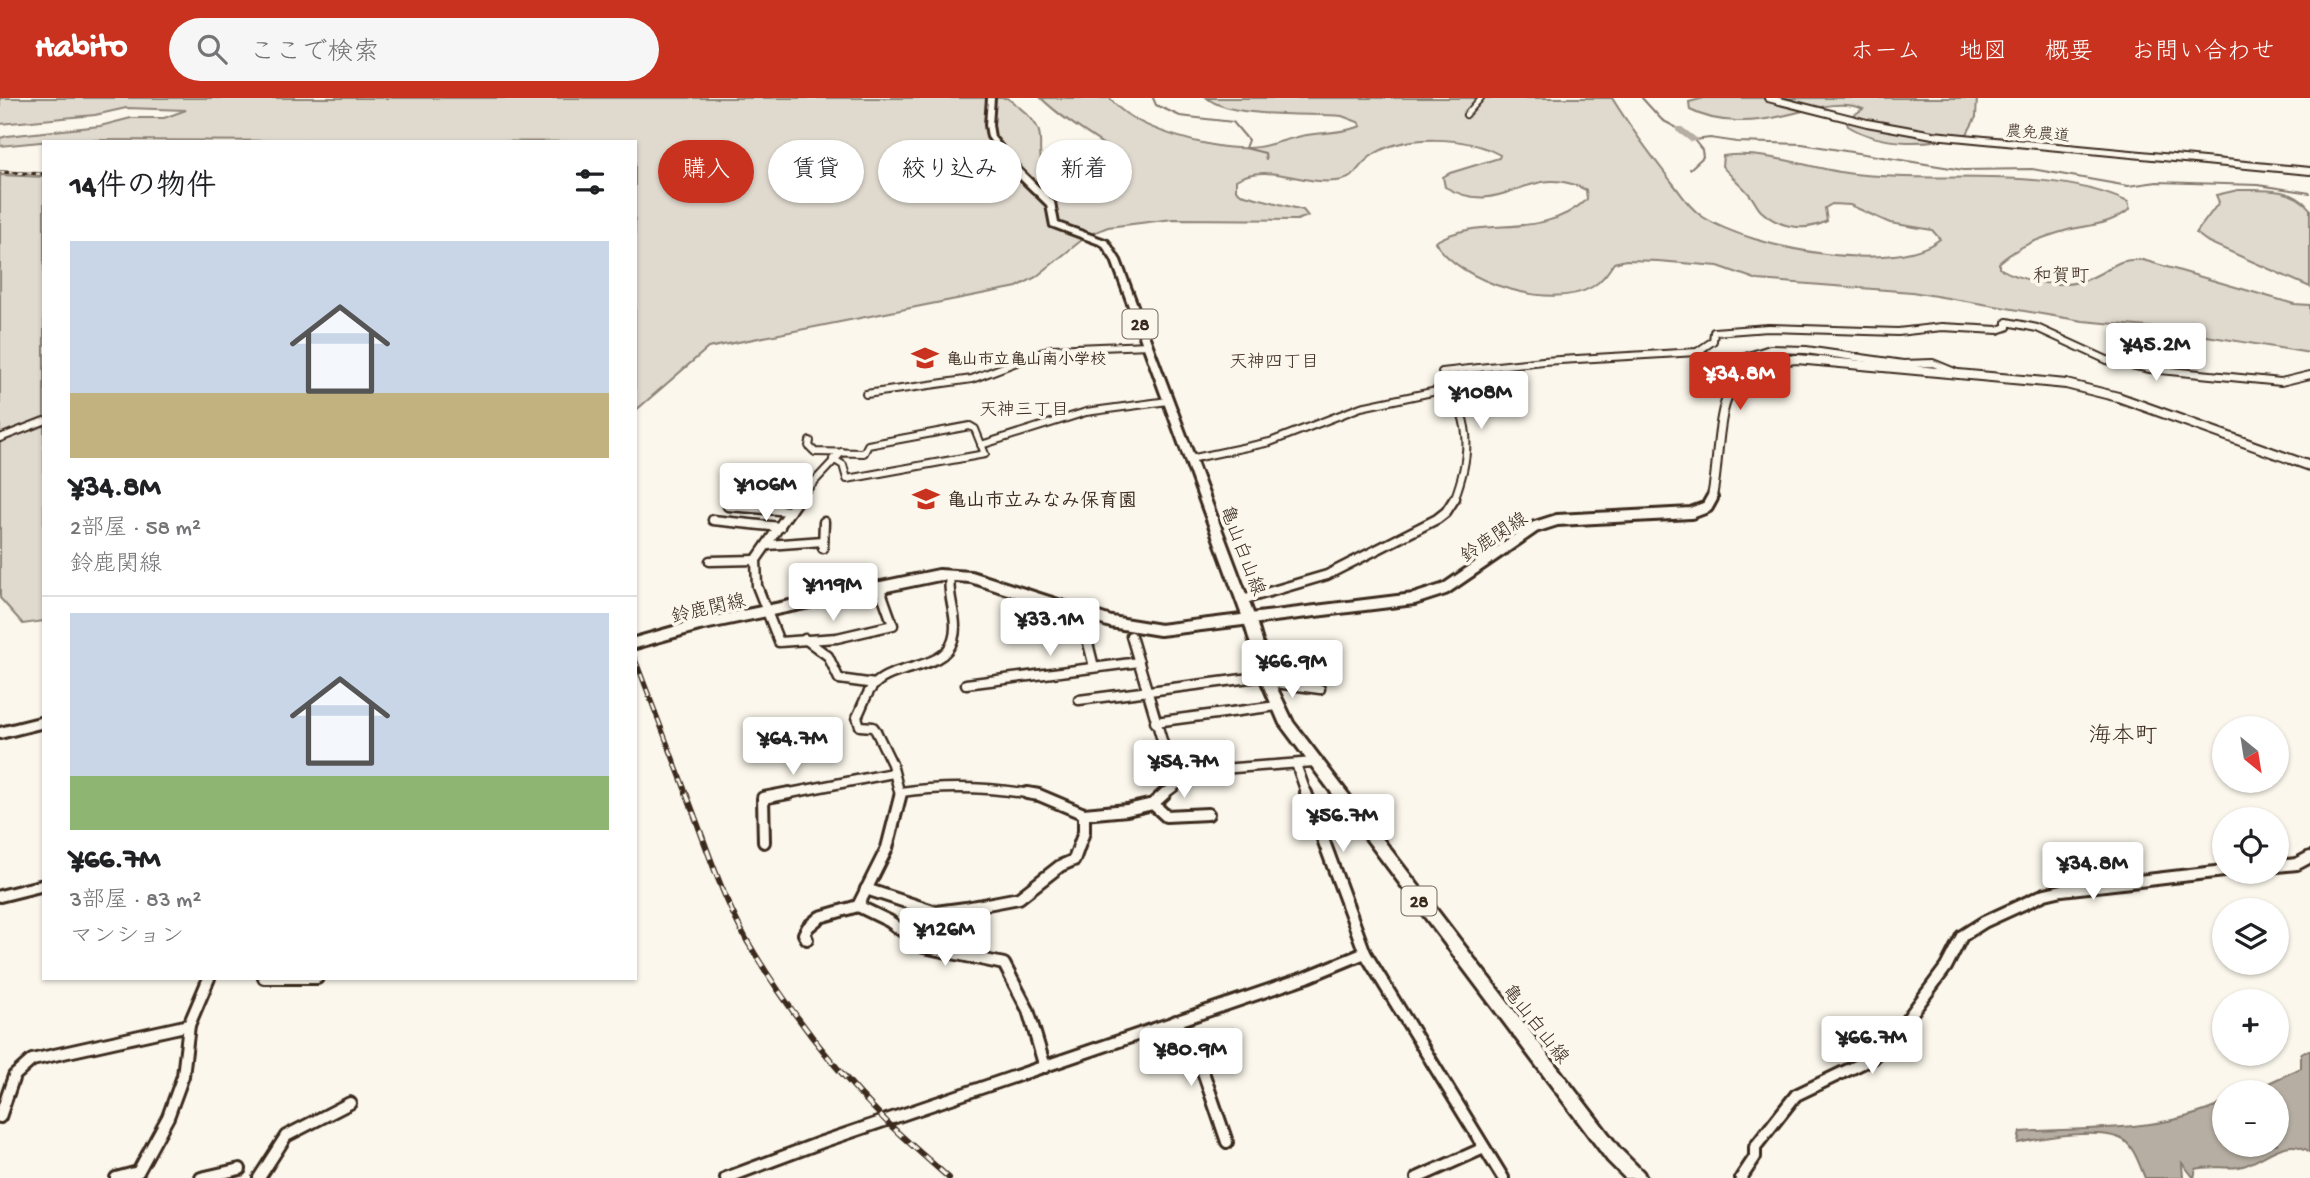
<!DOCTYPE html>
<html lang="ja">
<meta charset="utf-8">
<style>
body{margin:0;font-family:"Gochi Hand","Klee One",sans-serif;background:#f6f6f6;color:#202124;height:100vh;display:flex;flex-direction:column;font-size:26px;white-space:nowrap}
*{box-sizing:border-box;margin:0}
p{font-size:23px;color:#757577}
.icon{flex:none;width:38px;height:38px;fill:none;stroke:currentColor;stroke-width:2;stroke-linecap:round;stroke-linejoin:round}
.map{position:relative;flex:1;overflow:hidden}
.side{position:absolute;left:42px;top:42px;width:595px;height:840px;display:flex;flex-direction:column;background:#fff;border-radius:0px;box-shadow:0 2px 5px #0004}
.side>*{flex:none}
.hud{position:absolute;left:658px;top:42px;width:665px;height:63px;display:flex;gap:14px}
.needle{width:46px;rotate:150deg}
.fabs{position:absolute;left:2212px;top:618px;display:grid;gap:14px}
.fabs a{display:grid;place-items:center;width:77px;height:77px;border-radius:50%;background:#fff;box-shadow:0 2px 5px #0004;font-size:35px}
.price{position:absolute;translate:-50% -60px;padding:0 16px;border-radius:7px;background:#fff;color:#222;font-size:23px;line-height:46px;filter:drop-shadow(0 2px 4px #0008)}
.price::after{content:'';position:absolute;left:50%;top:42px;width:21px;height:16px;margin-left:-10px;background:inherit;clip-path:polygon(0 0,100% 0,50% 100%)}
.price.current{background:#c8321e;color:#fff}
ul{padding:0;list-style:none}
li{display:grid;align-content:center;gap:14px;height:371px;padding:0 28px}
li+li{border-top:2px solid #e0e0e0}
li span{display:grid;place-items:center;height:217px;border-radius:0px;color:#555}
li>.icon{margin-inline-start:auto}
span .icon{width:126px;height:126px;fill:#fffc;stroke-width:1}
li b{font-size:30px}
h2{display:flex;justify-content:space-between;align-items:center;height:84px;padding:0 28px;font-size:30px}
.chip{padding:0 24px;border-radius:32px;background:#fff;box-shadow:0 2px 5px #0004;font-size:24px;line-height:63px}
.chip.current{background:#c8321e;color:#fff}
header{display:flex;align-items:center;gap:42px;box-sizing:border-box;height:98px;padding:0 35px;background:#c8321e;color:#fff}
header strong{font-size:33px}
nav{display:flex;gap:38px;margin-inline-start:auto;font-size:24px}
.search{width:490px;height:63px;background:#f6f6f6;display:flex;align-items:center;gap:18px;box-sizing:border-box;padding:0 24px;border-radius:38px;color:#757577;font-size:26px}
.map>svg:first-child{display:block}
.green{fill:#dfd9ce;stroke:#8d8276;stroke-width:2}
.water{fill:#b6aea2;stroke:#85796d;stroke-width:2}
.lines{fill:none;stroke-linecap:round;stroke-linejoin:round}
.stream{stroke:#85796d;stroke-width:2}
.river{fill:#b6aea2;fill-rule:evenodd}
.street-far3-casing{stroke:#3b2a1e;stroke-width:8}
.street-far2-casing{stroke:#3b2a1e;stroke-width:10}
.street-far1-casing{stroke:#3b2a1e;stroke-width:13}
.street-casing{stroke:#3b2a1e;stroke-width:16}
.secondary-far2-casing{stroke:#3b2a1e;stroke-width:10}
.secondary-far1-casing{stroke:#3b2a1e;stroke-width:12}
.secondary-casing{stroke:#3b2a1e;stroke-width:16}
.primary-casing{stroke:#3b2a1e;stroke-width:6}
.street-far3{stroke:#fbf7ec;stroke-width:4.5}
.street-far2{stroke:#fbf7ec;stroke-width:6}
.street-far1{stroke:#fbf7ec;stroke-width:8}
.street{stroke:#fbf7ec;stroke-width:10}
.secondary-far2{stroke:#fbf7ec;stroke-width:6}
.secondary-far1{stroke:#fbf7ec;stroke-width:8}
.secondary{stroke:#fbf7ec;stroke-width:10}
.primary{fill:#fbf7ec;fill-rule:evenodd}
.rail-far2-casing{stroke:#3b2a1e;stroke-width:3.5}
.rail-far1-casing{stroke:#3b2a1e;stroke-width:5}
.rail-casing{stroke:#3b2a1e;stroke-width:6}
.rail-far2{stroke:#fbf7ec;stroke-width:2;stroke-dasharray:4.5;stroke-linecap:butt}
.rail-far1{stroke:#fbf7ec;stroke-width:2.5;stroke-dasharray:8;stroke-linecap:butt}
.rail{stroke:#fbf7ec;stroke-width:3.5;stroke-dasharray:10;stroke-linecap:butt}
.labels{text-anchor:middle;stroke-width:7;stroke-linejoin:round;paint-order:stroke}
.far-street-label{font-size:16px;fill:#3b2a1e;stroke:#fbf7ec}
.far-poi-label{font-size:16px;font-weight:bold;fill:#3b2a1e;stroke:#fbf7ec;text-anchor:start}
.shield{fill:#fbf7ec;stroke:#75685c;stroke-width:2}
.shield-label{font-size:18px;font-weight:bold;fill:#3b2a1e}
.far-neighbourhood-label{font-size:18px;fill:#3b2a1e;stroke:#fbf7ec}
.far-quarter-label{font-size:19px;fill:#3b2a1e;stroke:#fbf7ec}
.poi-label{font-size:19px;font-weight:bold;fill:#3b2a1e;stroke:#fbf7ec;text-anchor:start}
.street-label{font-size:19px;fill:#3b2a1e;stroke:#fbf7ec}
.quarter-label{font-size:23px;fill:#3b2a1e;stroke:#fbf7ec}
</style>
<header>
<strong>Habito</strong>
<div class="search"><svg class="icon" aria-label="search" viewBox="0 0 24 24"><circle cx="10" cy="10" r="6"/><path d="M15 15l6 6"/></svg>ここで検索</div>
<nav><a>ホーム</a><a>地図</a><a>概要</a><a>お問い合わせ</a></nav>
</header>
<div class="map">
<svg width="2310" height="1080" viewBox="0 0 2310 1080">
<rect width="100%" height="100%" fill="#fbf7ec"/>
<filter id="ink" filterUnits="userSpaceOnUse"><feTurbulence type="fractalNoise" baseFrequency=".0143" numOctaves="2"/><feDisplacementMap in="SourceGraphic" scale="14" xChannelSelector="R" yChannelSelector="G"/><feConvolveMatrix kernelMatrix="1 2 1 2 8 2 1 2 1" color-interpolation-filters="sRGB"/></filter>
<g filter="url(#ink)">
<g class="green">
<path d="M0,0h1007c10,7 26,19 31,31 5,10 -1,26 5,38 14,32 62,27 86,11l-3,-17c-27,-22 -60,-38 -85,-63h69c21,31 102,52 139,50 21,-1 38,-10 58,-13 18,-3 38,-2 54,-9l-3,-4 -16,-6c-34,-3 -110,3 -135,-18h405c18,29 38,56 59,83 10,12 18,27 32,36 48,31 190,59 237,22l-8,-9 -42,-7 -40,-18 -18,-1 -7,4 2,13c-21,11 -48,7 -66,-10 -5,-5 -7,-12 -12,-17 -8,-10 -19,-18 -27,-28l1,-10c45,-6 87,13 131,18 86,10 194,-9 274,28l2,7c-18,15 -39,16 -62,21 -25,7 -49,15 -69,33v5c25,14 67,23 94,9 22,-10 23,-19 50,-17l151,44 16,1v48l-152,-25 -75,-7 -171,-29 -154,-12 -40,-14 -60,-5 -32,-1 -12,3c-6,9 -12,18 -22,24 -41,24 -133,-5 -157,-45 47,-29 104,1 152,-43l-1,-9c-59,-31 -81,31 -141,-3l-2,-10 7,-4 49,-15 1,-3c-34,-19 -98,-22 -130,2 -15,11 -13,22 -34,24 -34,4 -69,-19 -100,-1v10l5,4 62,16 5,6 -11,4 -124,-1 -65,8 -20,8 -52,42 -19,10 -309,61 -73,63v-269l-574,-2 -61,6v-8l7,-2 93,-10 31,-8h33l22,-8 -60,-2 -31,7 -95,9z"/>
<path d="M1704,0h273l-1,19 -9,17c-37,11 -85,13 -119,-8l-2,-6 17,-11c-25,-11 -55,2 -81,7 -29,7 -65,8 -92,-6l-1,-8z"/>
<polygon points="0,77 44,79 44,523 23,526 0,500"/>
<path d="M2238,92c26,0 55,-3 72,19v78l-102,-45 -12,-9 23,-31 -3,-7z"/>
</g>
<path class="water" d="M2310,952v102c-26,-18 -46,10 -71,15 -14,2 -29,-2 -43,2l-2,9 -12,-15 1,15h-38c-5,-11 -9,-27 -18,-35 -18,-18 -86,-5 -109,0l2,-11c68,-5 141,1 204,-29v41h53v-52h-28l52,-24v-15z"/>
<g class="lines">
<g class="stream">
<polyline points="1153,0 1156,7 1180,18 1233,24 1248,42 1245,50 1265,55 1266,62"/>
<polyline points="1642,0 1662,22 1679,31"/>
<polyline points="1694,42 1710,40 1737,44 1802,46 1963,72 2032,71 2128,88 2157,84 2258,87 2310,95"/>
<polyline points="1690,71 1703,59 1702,52 1694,42"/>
</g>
<polygon class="river" points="1676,29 1682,29 1699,42 1691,44 1676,33"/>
<g class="street-far3-casing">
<polyline id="street-far3" points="1466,17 1481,0"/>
</g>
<g class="street-far2-casing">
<g id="street-far2">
<polyline points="1697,254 1727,265 1770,251 1806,252 1903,266 1933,265 1962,277"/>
<polyline points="866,296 972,281 1051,251 1149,247"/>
<polyline points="0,340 44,323"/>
<polyline points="810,343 809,348 815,354 864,355 868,347 970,328 975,331 985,356 847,381 843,367 833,361"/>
<polyline points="981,347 1086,314 1168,303"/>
<polyline points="1190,361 1270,344 1361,309 1451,290"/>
<polyline points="797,402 842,354"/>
<path d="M1454,402c20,-52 16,-81 -12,-128l101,-11 154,-9 16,-11 1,-9 54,-4 130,4 44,-5 56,3 9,-3v-5l30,6 70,32 43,9 131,13 29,-7"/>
</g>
</g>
<g class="street-far1-casing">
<g id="street-far1">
<polyline points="799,400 756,462 757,488 779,544 837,540 893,527 879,488"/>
<polyline points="728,408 790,413"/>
<polyline points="713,422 780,429"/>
<polyline points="768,447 823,443"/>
<polyline points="823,450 824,424"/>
<polyline points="710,463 756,462"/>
<polyline points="1242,502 1327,477 1437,421 1446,414 1455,400"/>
<polyline points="1084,529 1094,569"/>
<polyline points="1131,538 1169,666 1189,676"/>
<polyline points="805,541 828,558 839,581 875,586"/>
<polyline points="1268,584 1320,591"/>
<polyline points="966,586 1139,564"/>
<polyline points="1079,602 1266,578"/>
<polyline points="1155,624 1277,608"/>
<polyline points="1296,666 1307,697"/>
<path d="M901,694c47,-7 90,-5 136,3"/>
<polyline points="780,697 893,675"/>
<path d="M900,697l-8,-31 -16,-33 -3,-4 -13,-1 -3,-9c6,-11 9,-25 18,-33 21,-20 69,-14 78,-44 7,-21 -7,-43 -3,-65"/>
<polyline points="1163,697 1195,673 1314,664"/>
</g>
</g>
<g class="street-casing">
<g id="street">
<polyline points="901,695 887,750 858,808 889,823 924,849 1004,866 1028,912 1045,969"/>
<polyline points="1027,695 1039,697 1084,716 1127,712 1153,706 1165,695"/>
<polyline points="1306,695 1365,855 1503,1080"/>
<polyline points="1153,706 1166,718 1208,716"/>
<polyline points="764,744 763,700 789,695"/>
<polyline points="2277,768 2297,766 2310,759"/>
<polyline points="866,791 936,814 966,810 1019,800 1060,768 1074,762 1084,734 1084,716"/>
<polyline points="0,798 44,787"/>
<polyline points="807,841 804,836 808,829 820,819 858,808"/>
<polyline points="264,880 317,880"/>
<polyline points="1176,923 1201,968 1227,1044"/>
<polyline points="0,1019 14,978 32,962 189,927"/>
<polyline points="116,1080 138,1074 168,1019 183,978 189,927 209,880"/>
<polyline points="201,1080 240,1071"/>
<polyline points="259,1080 286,1038 350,1005"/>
<polyline points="726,1080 822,1044 1307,879 1365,855"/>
<polyline points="1417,1080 1484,1050"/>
<polyline points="1741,1080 1755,1059 1755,1049 1796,997 1873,960 1903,927 1946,869 1962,838 1984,824 2045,796 2062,792 2224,773"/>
</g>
</g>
<g class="secondary-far2-casing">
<polyline id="secondary-far2" points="1768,0 1867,25 1933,37 2310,73"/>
</g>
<g class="secondary-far1-casing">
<path id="secondary-far1" d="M1711,402c11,-37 0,-110 39,-131 14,-7 31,-8 47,-10l269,25 52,13 192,69"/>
</g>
<g class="secondary-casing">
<g id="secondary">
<polyline points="635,545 699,527 939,477 971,479 1111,524 1160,532 1414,501 1445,491 1535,429 1557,422 1691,415 1707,409 1712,400"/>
<polyline points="0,635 44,624"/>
</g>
</g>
<g class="primary-casing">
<polygon id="primary" points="988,0 994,0 992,27 994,39 1019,70 1054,104 1058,125 1108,143 1120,162 1256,523 1274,584 1293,624 1620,1051 1643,1074 1646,1080 1625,1080 1608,1063 1280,626 1262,584 1244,523 1112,162 1102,147 1051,128 1047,107 1013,74 988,39 986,27"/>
</g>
<use href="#street-far3" class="street-far3"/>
<use href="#street-far2" class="street-far2"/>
<use href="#street-far1" class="street-far1"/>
<use href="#street" class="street"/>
<use href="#secondary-far2" class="secondary-far2"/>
<use href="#secondary-far1" class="secondary-far1"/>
<use href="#secondary" class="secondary"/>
<use href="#primary" class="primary"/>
<g class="rail-far2-casing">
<polyline id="rail-far2" points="0,74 44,76"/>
</g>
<g class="rail-far1-casing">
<polyline id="rail-far1" points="635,561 687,697"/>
</g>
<g class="rail-casing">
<path id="rail" d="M686,695c21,54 38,112 69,161 36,59 82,118 131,167 20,20 42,38 63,57"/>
</g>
<use href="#rail-far2" class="rail-far2"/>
<use href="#rail-far1" class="rail-far1"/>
<use href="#rail" class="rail"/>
</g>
</g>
<defs>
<g id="school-bare" transform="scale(2.1)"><path d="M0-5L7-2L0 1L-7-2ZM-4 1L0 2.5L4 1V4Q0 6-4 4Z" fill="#c8321e" stroke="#fbf7ec" stroke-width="2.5" paint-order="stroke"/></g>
</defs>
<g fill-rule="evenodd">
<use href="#school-bare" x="925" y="260"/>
<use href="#school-bare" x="926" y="401"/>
</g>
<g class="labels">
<g class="far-street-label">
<text transform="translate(2038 34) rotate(5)" y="6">農免農道</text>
</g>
<g class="far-poi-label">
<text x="946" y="266">亀山市立亀山南小学校</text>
</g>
<g class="shield">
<rect x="1122.5" y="211.5" width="35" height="29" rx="5"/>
<rect x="1401.5" y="788.5" width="35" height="29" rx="5"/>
</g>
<g class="shield-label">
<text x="1140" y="232">28</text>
<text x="1419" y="809">28</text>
</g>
<g class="far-neighbourhood-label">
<text x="1274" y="269">天神四丁目</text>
<text x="1024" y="317">天神三丁目</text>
</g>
<g class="far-quarter-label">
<text x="2061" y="183">和賀町</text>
</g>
<g class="poi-label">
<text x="947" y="408">亀山市立みなみ保育園</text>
</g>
<g class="street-label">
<text transform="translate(1493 438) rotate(-33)" y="7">鈴鹿関線</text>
<text transform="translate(1244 452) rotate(69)" y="7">亀山白山線</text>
<text transform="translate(708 509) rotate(-13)" y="7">鈴鹿関線</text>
<text transform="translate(1537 925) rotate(52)" y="7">亀山白山線</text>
</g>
<g class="quarter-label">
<text x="2123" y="644">海本町</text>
</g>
</g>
</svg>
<div class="fabs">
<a><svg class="needle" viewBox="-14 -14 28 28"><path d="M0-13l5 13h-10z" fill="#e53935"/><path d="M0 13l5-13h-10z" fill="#757577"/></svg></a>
<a><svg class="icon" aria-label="locate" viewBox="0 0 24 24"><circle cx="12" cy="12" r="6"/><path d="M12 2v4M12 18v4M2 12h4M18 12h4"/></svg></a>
<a><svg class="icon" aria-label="layers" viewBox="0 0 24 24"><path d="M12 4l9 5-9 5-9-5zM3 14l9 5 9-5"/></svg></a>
<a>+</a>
<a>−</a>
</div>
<b class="price" style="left:2156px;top:285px">¥45.2M</b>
<b class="price current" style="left:1740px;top:314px">¥34.8M</b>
<b class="price" style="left:1481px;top:333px">¥108M</b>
<b class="price" style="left:766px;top:425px">¥106M</b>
<b class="price" style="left:833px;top:525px">¥119M</b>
<b class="price" style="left:1050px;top:560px">¥33.1M</b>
<b class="price" style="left:1292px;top:602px">¥66.9M</b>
<b class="price" style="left:793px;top:679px">¥64.7M</b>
<b class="price" style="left:1184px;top:702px">¥54.7M</b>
<b class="price" style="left:1343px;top:756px">¥56.7M</b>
<b class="price" style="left:2093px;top:804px">¥34.8M</b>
<b class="price" style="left:945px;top:870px">¥126M</b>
<b class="price" style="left:1872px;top:978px">¥66.7M</b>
<b class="price" style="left:1191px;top:990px">¥80.9M</b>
<div class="hud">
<a class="chip current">購入</a>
<a class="chip">賃貸</a>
<a class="chip">絞り込み</a>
<a class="chip">新着</a>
</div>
<section class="side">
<h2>14件の物件<svg class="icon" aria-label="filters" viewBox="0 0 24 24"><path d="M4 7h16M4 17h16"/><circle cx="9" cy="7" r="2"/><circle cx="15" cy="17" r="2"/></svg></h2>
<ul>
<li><span style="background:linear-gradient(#c9d6e8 70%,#c2b280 0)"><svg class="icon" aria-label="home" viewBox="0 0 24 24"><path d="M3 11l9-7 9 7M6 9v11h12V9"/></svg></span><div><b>¥34.8M</b><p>2部屋 · 58 m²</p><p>鈴鹿関線</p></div></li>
<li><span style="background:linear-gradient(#c9d6e8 75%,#8fb573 0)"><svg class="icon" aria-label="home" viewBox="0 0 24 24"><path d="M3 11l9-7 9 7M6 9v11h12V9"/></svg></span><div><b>¥66.7M</b><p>3部屋 · 83 m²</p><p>マンション</p></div></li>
</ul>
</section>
</div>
